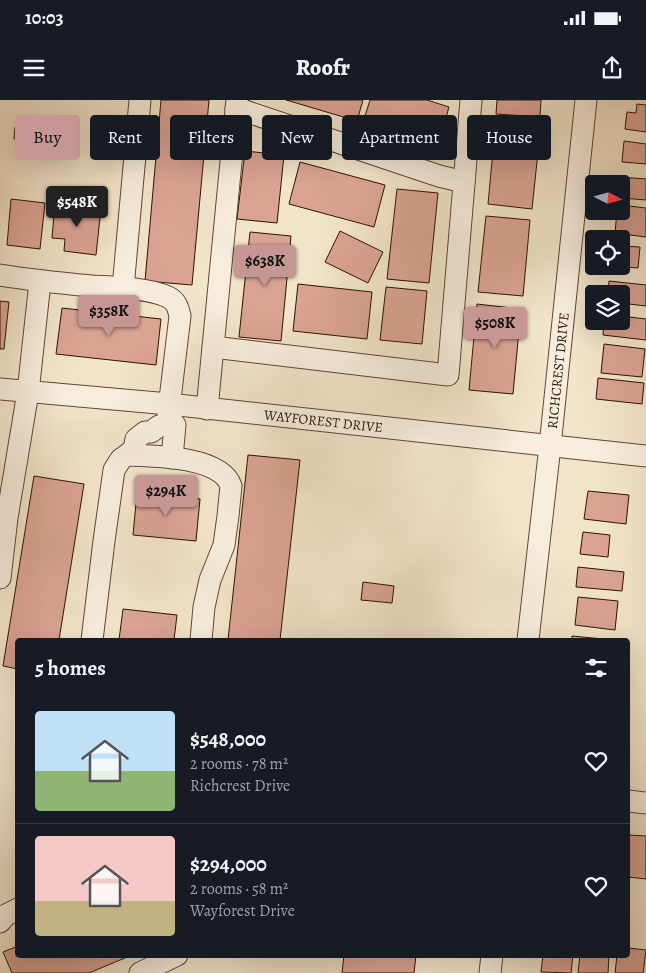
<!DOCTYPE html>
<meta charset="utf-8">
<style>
body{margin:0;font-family:Alegreya,serif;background:#20242c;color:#f1f3f6;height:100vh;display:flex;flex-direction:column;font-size:19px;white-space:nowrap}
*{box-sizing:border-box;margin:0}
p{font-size:16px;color:#9ea1a6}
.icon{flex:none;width:28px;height:28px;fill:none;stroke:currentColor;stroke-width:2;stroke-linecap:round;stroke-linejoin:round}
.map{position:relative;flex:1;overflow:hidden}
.details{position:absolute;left:15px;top:538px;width:615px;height:320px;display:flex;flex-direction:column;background:#171b24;border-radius:5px;box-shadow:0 5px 20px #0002}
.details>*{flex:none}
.banner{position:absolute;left:15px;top:15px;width:616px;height:45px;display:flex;gap:10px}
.needle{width:32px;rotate:96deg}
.buttons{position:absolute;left:585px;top:75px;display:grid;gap:10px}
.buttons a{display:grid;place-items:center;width:45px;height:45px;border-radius:5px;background:#171b24;box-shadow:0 5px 20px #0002;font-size:25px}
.price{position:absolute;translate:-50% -42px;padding:0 11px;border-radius:5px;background:#c59692;color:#111;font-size:16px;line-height:32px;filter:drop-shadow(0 1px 2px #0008)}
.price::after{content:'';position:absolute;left:50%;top:30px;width:15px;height:11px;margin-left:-8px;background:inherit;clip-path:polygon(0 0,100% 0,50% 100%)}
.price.on{background:#222;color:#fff}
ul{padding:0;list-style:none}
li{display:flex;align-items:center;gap:15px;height:125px;padding:0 20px}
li+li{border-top:1px solid #363941}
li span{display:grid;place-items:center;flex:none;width:140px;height:100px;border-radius:5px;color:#555}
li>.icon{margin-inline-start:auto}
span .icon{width:60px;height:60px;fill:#fffc;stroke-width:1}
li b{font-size:21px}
h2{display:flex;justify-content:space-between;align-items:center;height:60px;padding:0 20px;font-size:21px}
.chip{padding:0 18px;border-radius:5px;background:#171b24;box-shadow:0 5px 20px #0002;font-size:18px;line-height:45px}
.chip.on{background:#c59692;color:#111}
.status{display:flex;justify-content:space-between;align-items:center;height:35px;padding:0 25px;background:#171b24;direction:ltr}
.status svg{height:14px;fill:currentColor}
header{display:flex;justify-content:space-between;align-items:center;height:65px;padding:0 20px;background:#171b24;font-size:22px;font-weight:800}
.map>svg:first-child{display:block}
.building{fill:#daa393;stroke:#2e1202}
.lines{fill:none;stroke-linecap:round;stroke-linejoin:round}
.minor-casing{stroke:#5f4634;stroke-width:23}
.minor{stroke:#f7eddd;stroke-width:21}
.labels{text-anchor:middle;stroke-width:4;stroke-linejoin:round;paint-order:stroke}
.street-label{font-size:14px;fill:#2e1202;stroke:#f7eddd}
</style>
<div class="status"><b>10:03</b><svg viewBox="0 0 49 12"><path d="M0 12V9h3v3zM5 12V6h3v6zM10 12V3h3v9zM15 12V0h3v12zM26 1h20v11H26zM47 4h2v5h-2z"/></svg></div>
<header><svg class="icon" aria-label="menu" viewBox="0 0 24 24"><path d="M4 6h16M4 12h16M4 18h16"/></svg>Roofr<svg class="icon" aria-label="share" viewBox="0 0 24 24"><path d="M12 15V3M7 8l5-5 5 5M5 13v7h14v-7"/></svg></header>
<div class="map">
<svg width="646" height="873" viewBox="0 0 646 873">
<rect width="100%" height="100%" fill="#f2e4cb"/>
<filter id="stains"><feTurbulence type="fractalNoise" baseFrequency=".004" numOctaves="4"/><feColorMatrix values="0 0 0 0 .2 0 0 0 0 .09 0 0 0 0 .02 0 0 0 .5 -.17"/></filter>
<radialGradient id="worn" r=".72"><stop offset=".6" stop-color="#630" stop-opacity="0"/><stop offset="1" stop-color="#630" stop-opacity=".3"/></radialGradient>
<g class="building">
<polygon points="161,0 209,0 192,185 145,181"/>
<polygon points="286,0 363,0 357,21"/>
<polygon points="370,0 427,0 449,7 437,49 362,26"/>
<polygon points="497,0 541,0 540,17 496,14"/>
<polygon points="637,4 646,5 646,32 625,29 627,12 636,13"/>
<polygon points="15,27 37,29 36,42 14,39"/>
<polygon points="495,29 540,33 532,109 488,104"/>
<polygon points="624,41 646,44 646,64 622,62"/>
<polygon points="245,51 284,55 277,123 237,119"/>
<polygon points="300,62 385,85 374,127 289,104"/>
<polygon points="620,77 646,79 646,100 621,98 621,84 619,84"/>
<polygon points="397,89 438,93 429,183 387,179"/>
<polygon points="11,99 45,103 40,149 7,145"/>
<polygon points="55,103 101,108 96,155 64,151 65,139 52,138"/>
<polygon points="621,105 646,108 646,137 615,133 617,111 621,111"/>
<polygon points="486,116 530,120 523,196 478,192"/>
<polygon points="340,131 383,152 368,183 325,162"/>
<polygon points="250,132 291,136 281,241 239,237"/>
<polygon points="621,146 640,147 638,168 614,166 621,166"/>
<polygon points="609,181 646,185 646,206 621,203 621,194 608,194"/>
<polygon points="298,184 372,192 367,239 293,231"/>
<polygon points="386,187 427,191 422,244 380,240"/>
<polygon points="0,201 9,202 4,249 0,249"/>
<polygon points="477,204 521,209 513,294 469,290"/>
<polygon points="62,208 161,219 156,265 56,254"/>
<polygon points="621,216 646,219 646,240 603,235 604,221 621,221"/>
<polygon points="604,244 645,249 642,277 601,273"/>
<polygon points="598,278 644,283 642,304 596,299"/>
<polygon points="248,355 300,360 280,540 228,540"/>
<polygon points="34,376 84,384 59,540 18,540 18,569 3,566"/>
<polygon points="588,391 629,395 626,424 584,419"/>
<polygon points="137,393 200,399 196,441 133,435"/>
<polygon points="583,432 610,435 608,457 580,454"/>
<polygon points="578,467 624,472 622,491 576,487"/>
<polygon points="363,482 394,486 392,503 361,500"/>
<polygon points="578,497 618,501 615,530 575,525"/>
<polygon points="123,509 177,515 174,540 119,540"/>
<polygon points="572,536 603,539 603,540 572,540"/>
<polygon points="629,735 646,736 646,779 628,777 628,752"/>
<polygon points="18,846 18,855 132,855 89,873 12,873 3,852"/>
<polygon points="628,848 646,850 643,873 615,873 617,855 628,855"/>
<polygon points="344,855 416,855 414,873 342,873"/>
<polygon points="543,855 573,855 571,873 541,872"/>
<polygon points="580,855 609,855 608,873 578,873"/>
</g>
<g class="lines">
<g class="minor-casing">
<g id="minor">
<polyline points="236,8 439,76 464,82"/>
<path d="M0,175c31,5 61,8 92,11 21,1 58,2 76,11 8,4 10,10 12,19l-12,100 7,9 -3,33"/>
<polyline points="123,188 140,0"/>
<polyline points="213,247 448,275 471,0"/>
<path id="s1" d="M0,289l169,15 477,52"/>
<polyline points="207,309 237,0"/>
<path d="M127,355c27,1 94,1 104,31l-3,30 -4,29 -14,35 -6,27 -3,33"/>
<polyline points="0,478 7,418 28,292 40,182"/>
<polyline points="92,540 104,441 114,370 121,359 127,355 134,349 136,339 145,332 151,332 159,326"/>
<path id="s2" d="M528,540l22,-194 36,-346"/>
<polyline points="628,701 646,703"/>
<polyline points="0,822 6,815 18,809"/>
<polyline points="140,873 177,855"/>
<polyline points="490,873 492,855"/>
</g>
</g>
<use href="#minor" class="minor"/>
</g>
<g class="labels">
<g class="street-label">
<text dy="5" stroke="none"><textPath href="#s2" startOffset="271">RICHCREST DRIVE</textPath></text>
<text dy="5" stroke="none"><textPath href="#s1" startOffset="325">WAYFOREST DRIVE</textPath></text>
</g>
</g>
<rect width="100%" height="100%" filter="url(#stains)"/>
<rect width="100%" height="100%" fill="url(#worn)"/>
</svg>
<div class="buttons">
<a><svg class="needle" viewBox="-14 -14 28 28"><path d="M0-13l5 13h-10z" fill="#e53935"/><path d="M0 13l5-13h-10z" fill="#9ea1a6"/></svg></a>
<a><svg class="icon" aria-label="locate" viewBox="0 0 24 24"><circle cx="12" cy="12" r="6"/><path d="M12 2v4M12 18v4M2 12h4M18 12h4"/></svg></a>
<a><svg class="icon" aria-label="layers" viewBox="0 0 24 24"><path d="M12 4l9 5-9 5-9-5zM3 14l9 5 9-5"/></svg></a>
</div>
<b class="price on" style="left:77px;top:128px">$548K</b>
<b class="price" style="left:265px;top:187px">$638K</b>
<b class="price" style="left:109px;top:237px">$358K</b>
<b class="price" style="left:495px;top:249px">$508K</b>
<b class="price" style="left:166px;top:417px">$294K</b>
<div class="banner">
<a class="chip on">Buy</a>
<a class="chip">Rent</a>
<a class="chip">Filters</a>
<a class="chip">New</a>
<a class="chip">Apartment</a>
<a class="chip">House</a>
</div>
<section class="details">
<h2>5 homes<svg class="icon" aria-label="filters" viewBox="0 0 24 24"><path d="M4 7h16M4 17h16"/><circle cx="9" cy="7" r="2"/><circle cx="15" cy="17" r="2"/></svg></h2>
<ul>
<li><span style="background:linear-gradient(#bfe0f5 60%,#8fb573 0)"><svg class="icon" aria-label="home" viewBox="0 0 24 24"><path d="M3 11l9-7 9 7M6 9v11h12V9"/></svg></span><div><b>$548,000</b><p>2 rooms · 78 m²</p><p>Richcrest Drive</p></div><svg class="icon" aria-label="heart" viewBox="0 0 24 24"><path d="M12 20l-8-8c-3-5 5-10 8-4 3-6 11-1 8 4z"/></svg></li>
<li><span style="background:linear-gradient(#f6c9c9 65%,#c2b280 0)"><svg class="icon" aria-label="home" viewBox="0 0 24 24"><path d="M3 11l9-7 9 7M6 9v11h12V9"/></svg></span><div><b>$294,000</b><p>2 rooms · 58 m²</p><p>Wayforest Drive</p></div><svg class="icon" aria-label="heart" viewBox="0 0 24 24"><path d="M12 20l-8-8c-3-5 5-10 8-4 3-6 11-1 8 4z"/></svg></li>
</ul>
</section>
</div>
